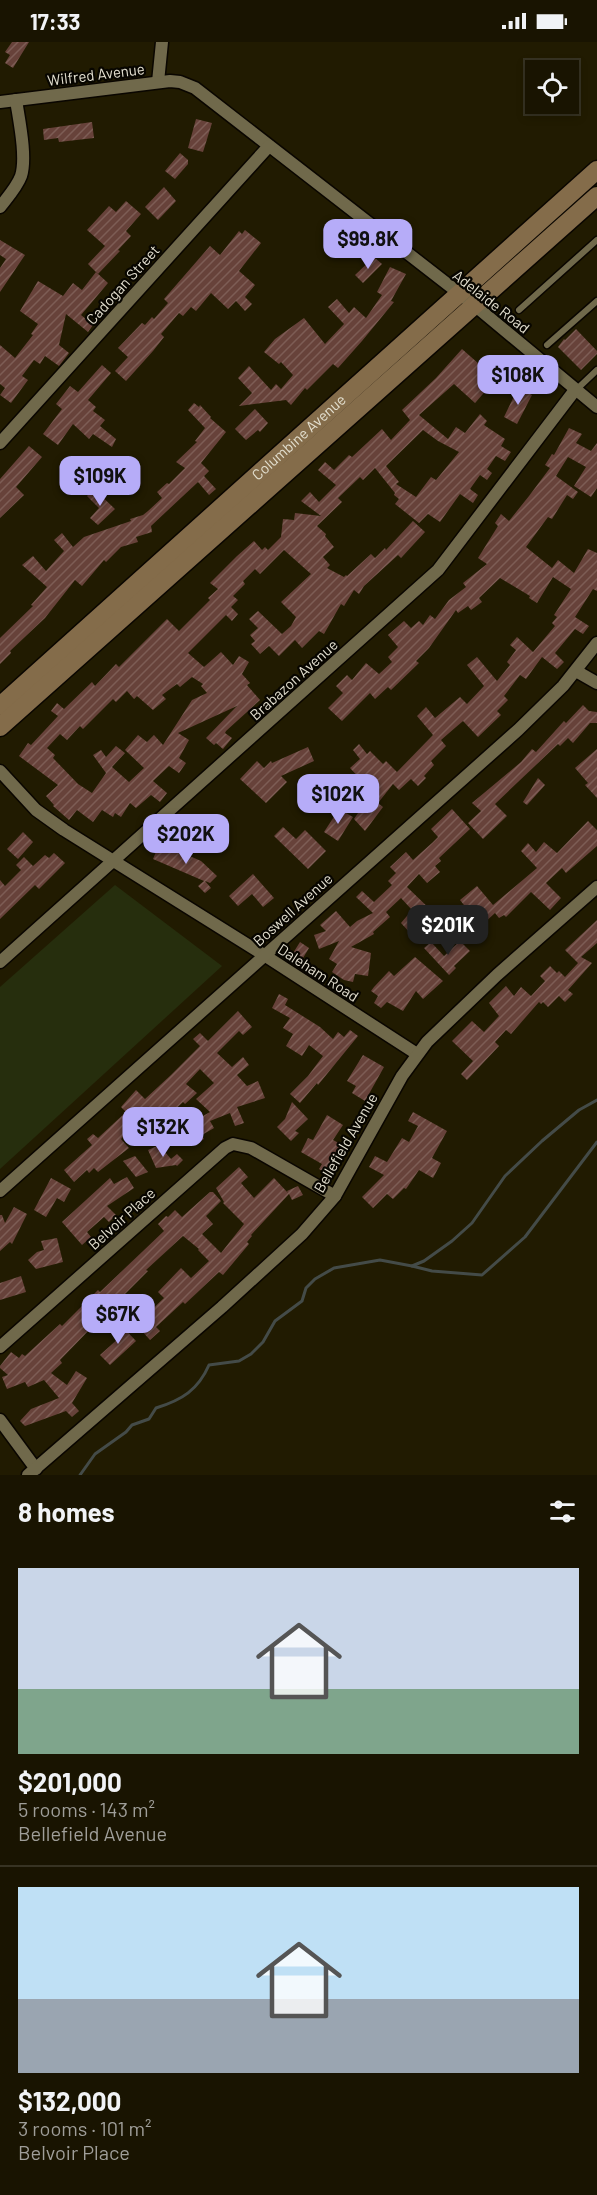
<!DOCTYPE html>
<meta charset="utf-8">
<style>
body{margin:0;font-family:Barlow,sans-serif;background:#221d0b;color:#f1f3f6;height:100vh;display:flex;flex-direction:column;font-size:22px;white-space:nowrap}
*{box-sizing:border-box;margin:0}
p{font-size:20px;color:#9f9e99}
.icon{flex:none;width:33px;height:33px;fill:none;stroke:currentColor;stroke-width:2;stroke-linecap:round;stroke-linejoin:round}
.map{position:relative;height:1433px;overflow:hidden}
.drawer{display:flex;flex-direction:column;background:#191401;flex:1}
.drawer>*{flex:none}
.tools{position:absolute;left:525px;top:18px;display:grid;gap:12px}
.tools a{display:grid;place-items:center;width:54px;height:54px;border-radius:0px;background:#191401;box-shadow:0 3px 9px #0003,0 0 0 2px #373323;font-size:30px}
.price{position:absolute;translate:-50% -51px;padding:0 14px;border-radius:12px;background:#b6acf8;color:#111;font-size:20px;line-height:39px;filter:drop-shadow(0 2px 3px #0008)}
.price::after{content:'';position:absolute;left:50%;top:36px;width:18px;height:14px;margin-left:-9px;background:inherit;clip-path:polygon(0 0,100% 0,50% 100%)}
.price.on{background:#222;color:#fff}
ul{padding:0;list-style:none}
li{display:grid;align-content:center;gap:12px;height:318px;padding:0 18px}
li+li{border-top:2px solid #373323}
li span{display:grid;place-items:center;height:186px;border-radius:0px;color:#555}
li>.icon{margin-inline-start:auto}
span .icon{width:108px;height:108px;fill:#fffc;stroke-width:1}
li b{font-size:26px}
h2{display:flex;justify-content:space-between;align-items:center;height:72px;padding:0 18px;font-size:26px}
.status{display:flex;justify-content:space-between;align-items:center;height:42px;padding:0 30px;background:#191401;direction:ltr}
.status svg{height:16px;fill:currentColor}
.map>svg:first-child{display:block}
.pitch{fill:#262e0d}
.lines{fill:none;stroke-linecap:round;stroke-linejoin:round}
.stream{stroke:#444b48;stroke-width:3}
.building{fill:url(#building-hatch);fill-rule:evenodd}
.lane-casing{stroke:#0a0600;stroke-width:9}
.street-casing{stroke:#0a0600;stroke-width:15}
.secondary-casing{stroke:#0a0600;stroke-width:21}
.lane{stroke:#70694b;stroke-width:6}
.street{stroke:#70694b;stroke-width:12}
.secondary{stroke:#846c4a;stroke-width:18}
.labels{text-anchor:middle;stroke-width:4.5;stroke-linejoin:round;paint-order:stroke}
.street-label{font-size:15px;fill:#e3dfcf;stroke:#080600}
</style>
<div class="status"><b>17:33</b><svg viewBox="0 0 49 12"><path d="M0 12V9h3v3zM5 12V6h3v6zM10 12V3h3v9zM15 12V0h3v12zM26 1h20v11H26zM47 4h2v5h-2z"/></svg></div>
<div class="map">
<svg width="597" height="1433" viewBox="0 0 597 1433">
<defs>
<pattern id="building-hatch" width="6" height="6" patternUnits="userSpaceOnUse" patternTransform="scale(1.5)"><rect width="6" height="6" fill="#67423a"/><path d="M-1 1l2-2M0 6l6-6M5 7l2-2" fill="none" stroke="#7d5d55"/></pattern>
</defs>
<rect width="100%" height="100%" fill="#211b01"/>
<polygon class="pitch" points="115,843 222,924 0,1127 0,945"/>
<g class="lines">
<g class="stream">
<polyline points="412,1224 432,1229 482,1233 525,1195 597,1100"/>
<path d="M80,1433l15,-21 31,-22 6,-7 17,-6 7,-11c26,-8 42,-18 53,-43l30,-4 12,-7 12,-12 12,-21 27,-20 4,-13 9,-9 19,-11 46,-8 32,6 12,-5 28,-20 20,-18 33,-47 37,-35 37,-31 18,-10"/>
</g>
</g>
<g class="building">
<polygon points="12,0 29,0 13,26 5,21 10,13 5,10"/>
<polygon points="196,77 212,81 203,110 188,106"/>
<polygon points="92,80 94,96 59,100 58,96 44,98 43,87"/>
<polygon points="180,111 188,118 188,122 175,137 165,129"/>
<polygon points="164,145 176,159 158,178 145,165"/>
<polygon points="126,159 141,172 126,189 131,194 118,208 120,209 98,232 88,222 105,204 87,188 109,164 116,170"/>
<polygon points="245,188 261,201 239,229 255,243 245,255 252,262 245,269 236,259 228,267 211,251 196,269 191,265 183,274 179,271 161,292 164,295 153,309 126,339 115,329 128,315 118,306 142,281 145,283 152,275 154,277 168,261 164,257 210,204 220,213 239,189 242,192"/>
<polygon points="0,198 25,213 0,250 0,226 6,217 0,213"/>
<polygon points="374,215 382,222 363,241 355,233"/>
<polygon points="390,225 406,232 391,259 394,260 362,299 338,326 333,322 307,348 305,346 291,363 286,358 239,364 252,351 238,336 249,324 271,348 276,342 281,347 293,333 281,320 279,322 264,310 275,297 304,276 325,302 344,282 328,265 337,257 349,271 354,265 366,276 382,253 377,250"/>
<polygon points="96,230 108,241 81,273 93,283 88,290 66,272 59,303 69,311 59,324 45,314 40,322 34,318 22,334 28,338 11,361 0,353 5,346 0,342 0,303 15,316 33,293 31,292 38,282 20,269 38,239 63,254 73,241 82,248"/>
<polygon points="576,287 597,309 597,312 581,328 558,305 564,297 565,298"/>
<path d="M462,307l34,30 -21,24 -21,-19 -35,31 29,24 8,-12 9,6 15,-19 7,7 -3,4 21,14 -4,7 10,6 -6,9 -9,-5 -9,13 5,4 -5,7 -7,-5 -10,14 8,6 -5,8 -13,-9 -20,28 -12,-8 -9,9 -24,-19 4,-5 -5,-4 1,-2 -20,-25 -12,12 -3,-3 -22,21 4,4 -25,24 9,8 -1,2 9,11 -11,10 7,8 -3,3 17,9 2,-2 1,1 24,-22 4,4 10,-10 1,2 27,-29 12,11 -24,26 -3,-3 -34,31 -5,8 -5,-4 -10,16 -3,-2 -17,30 -5,-3 -17,17 -7,-8 -16,16 -10,-10 -9,8 -9,-10 4,-3 -5,-6 8,-7 -9,-9 9,-8 24,23 9,-8 5,-9 -15,-15 30,-28 -27,-24 -24,24 -5,-5 -12,12 2,3 -12,12 5,4 -7,7 7,7 -6,7 -6,-6 -38,38 16,14 17,-15 12,13 6,-9 10,6 -7,12 8,9 -3,2 13,15 -34,31 -1,2 7,5 -9,11 -7,-6 -2,2 -8,-7 31,-32 -59,27 11,7 -10,18 7,5 -7,10 -10,-7 -16,15 14,12 -7,9 -9,-7 -15,13 -6,-5 -9,14 -6,-4 -2,4 -11,-7 -9,12 -16,-12 -8,10 -16,-14 1,-1 -8,-9 12,-11 -39,-29 9,-13 3,2 27,-29 -7,-5 6,-8 7,6 28,-27 3,4 21,-22 3,3 48,-48 12,12 31,-31 -2,-2 10,-9 -8,-6 27,-27 17,-15 8,9 3,-3 3,3 13,-13 2,-18 11,1 1,-7 26,3 -20,-15 9,-9 9,10 17,-17 -18,-15 7,-8 9,8 15,-15 3,2 30,-28 9,11 19,-20 -8,-10 34,-32zM423,388l15,11 21,11 -23,28 -5,-3 -15,20 -20,-13 3,-2 -13,-16zM192,635l11,7 -2,2 6,7 -15,7 -29,45 -9,-10 -7,7 -9,-7 -13,15 19,18 -15,14 -17,-15 13,-14 -9,-7 -10,11 -5,-7 -8,5 13,18 -14,20 -14,-9 -25,-26 2,-3 -8,-7 13,-14 7,6 13,-14 3,3 30,-30 3,3 11,-11 7,8 3,-3 16,14 13,-11 -4,-4 15,-11 3,3z"/>
<polygon points="102,323 111,331 88,358 96,365 93,369 105,378 100,384 116,397 112,405 93,392 89,397 73,382 58,403 43,392 62,367 56,362 70,344 78,350"/>
<polygon points="518,346 532,353 517,382 504,375"/>
<polygon points="194,361 199,365 200,363 211,375 210,376 226,390 201,421 209,429 204,434 216,447 209,453 198,440 151,484 152,490 136,495 138,500 121,505 106,520 104,518 82,544 75,538 45,576 10,609 11,611 0,622 0,596 33,564 31,563 47,545 22,523 33,514 46,529 64,509 54,498 62,491 73,505 84,495 131,479 130,477 143,473 148,469 162,456 157,450 167,441 169,442 185,426 176,420 197,400 195,399 205,386 188,368"/>
<polygon points="255,367 268,381 260,390 258,388 246,398 235,387"/>
<polygon points="569,386 582,392 576,401 591,409 597,401 597,446 591,455 574,444 586,425 568,415 556,434 578,450 573,457 567,453 552,477 548,475 526,505 552,526 558,518 574,531 588,507 597,511 597,549 593,547 575,575 589,584 583,592 575,587 555,611 564,620 557,627 542,615 526,637 520,633 504,654 508,658 497,669 501,673 478,695 463,679 441,698 446,704 431,719 434,723 424,734 426,736 418,744 411,737 399,748 393,742 378,761 383,765 365,789 354,777 364,762 357,757 361,751 358,749 364,741 350,726 360,717 353,708 359,702 367,712 370,709 383,722 386,719 397,730 433,693 417,674 426,665 435,676 460,655 467,662 484,644 467,623 477,615 497,639 510,623 507,620 516,608 510,603 517,595 533,610 555,584 552,581 557,575 554,573 571,547 553,535 537,561 529,556 530,554 500,536 479,556 482,560 471,568 468,564 458,571 456,568 429,606 416,619 419,621 391,648 388,645 375,657 370,651 342,679 328,666 343,651 336,644 347,633 352,638 366,621 379,632 392,620 388,615 398,605 388,593 404,579 411,586 419,579 423,583 430,573 435,577 449,558 466,545 463,541 487,522 478,516 498,484 495,481 501,472 509,479 529,454 550,426 545,423 552,412 554,413"/>
<polygon points="29,404 42,415 16,445 24,453 0,476 0,437"/>
<polygon points="94,447 115,467 98,483 90,476 99,466 87,454"/>
<polygon points="583,663 589,669 597,670 597,681 590,681 573,701 568,696 560,704 558,702 495,762 507,774 483,797 468,781 481,769 472,761 521,720 532,707 536,710 564,679 566,681"/>
<polygon points="308,705 314,719 281,734 287,740 266,761 240,737 257,719 264,726 271,719 272,721"/>
<polygon points="597,707 597,756 585,743 588,741 575,726"/>
<polygon points="538,736 545,743 527,763 523,760"/>
<polygon points="339,767 353,775 338,799 324,790"/>
<polygon points="452,767 470,787 439,816 441,819 435,824 440,830 427,841 419,832 407,845 435,872 412,893 401,881 412,868 401,856 386,870 390,875 373,890 374,892 351,905 371,911 368,934 355,932 353,940 344,938 332,930 337,922 329,917 339,899 319,907 314,893 326,889 320,883 336,869 350,885 357,879 373,871 356,855 362,849 374,860 392,843 388,839 396,831 390,825 406,810 413,818 432,801 438,795 431,787"/>
<polygon points="588,779 597,788 597,804 566,831 562,826 546,841 561,856 550,868 531,850 506,875 504,873 499,876 495,871 469,895 458,883 471,872 460,858 477,844 493,863 537,826 521,809 528,801 536,810 544,800 557,811"/>
<polygon points="283,785 296,797 305,788 326,809 308,827 274,794"/>
<polygon points="23,790 33,800 18,817 7,807"/>
<polygon points="175,803 187,808 185,812 201,819 217,834 210,841 205,839 211,846 205,851 198,844 204,839 153,817 158,805 168,809"/>
<polygon points="54,811 65,821 39,847 35,843 0,877 0,838 5,844 21,828 16,823 24,815 33,824 45,813 49,816"/>
<polygon points="253,832 274,856 263,865 252,852 238,864 229,854"/>
<polygon points="597,878 597,901 581,915 592,921 568,948 573,952 565,960 559,954 548,965 543,960 541,962 539,960 511,992 506,988 495,1000 499,1004 467,1038 461,1032 473,1019 452,999 472,979 484,990 499,974 489,961 506,944 514,954 521,945 531,954 545,939 540,934 550,924 557,931 559,929 565,935 578,921 565,908"/>
<polygon points="460,899 470,909 454,924 456,926 449,933 424,906 431,900 444,914"/>
<polygon points="300,900 309,906 300,921 290,916"/>
<polygon points="415,915 443,939 423,957 416,949 403,969 387,960 381,966 374,961 378,954 371,949 374,945 389,929 394,934"/>
<polygon points="279,952 288,957 285,963 320,985 333,997 338,990 344,995 350,988 358,994 318,1043 317,1041 300,1061 290,1052 308,1034 323,1014 309,1003 302,1014 286,1004 293,992 283,986 290,976 272,966"/>
<polygon points="238,969 252,985 243,993 239,989 217,1011 232,1025 243,1015 249,1023 237,1033 247,1044 258,1039 265,1056 237,1065 244,1081 235,1084 230,1071 210,1079 214,1086 202,1093 204,1097 194,1103 191,1097 185,1100 178,1088 210,1070 196,1057 214,1041 200,1027 186,1042 197,1051 185,1062 183,1060 157,1085 156,1083 146,1092 137,1082 121,1097 129,1106 98,1130 94,1126 89,1131 87,1128 74,1140 64,1128 92,1103 87,1097 93,1092 98,1096 126,1070 121,1065 136,1048 145,1057 171,1033 200,1004 193,997 200,991 208,999"/>
<polygon points="363,1013 384,1025 365,1059 352,1051 356,1044 347,1039"/>
<polygon points="292,1060 308,1077 295,1089 299,1091 291,1099 277,1085 285,1077"/>
<polygon points="413,1070 447,1089 432,1116 441,1121 433,1136 419,1128 406,1147 404,1146 393,1157 387,1152 373,1166 362,1155 384,1133 369,1125 375,1114 387,1120 402,1096 409,1100 418,1084 408,1079"/>
<polygon points="327,1073 343,1083 333,1098 348,1106 341,1119 337,1117 328,1133 319,1127 322,1122 301,1110 308,1096 313,1098"/>
<polygon points="159,1103 171,1117 177,1112 183,1118 177,1124 176,1123 156,1126 148,1108"/>
<polygon points="135,1114 148,1130 136,1135 123,1119"/>
<polygon points="239,1125 248,1135 241,1141 254,1156 274,1136 288,1151 287,1149 298,1144 303,1153 292,1158 289,1152 251,1193 252,1194 247,1200 249,1202 223,1233 219,1230 185,1262 183,1260 156,1285 160,1289 150,1298 141,1288 150,1280 145,1274 164,1256 158,1250 181,1226 191,1236 209,1219 198,1208 199,1207 183,1194 146,1228 148,1229 116,1261 111,1256 91,1277 94,1283 60,1318 62,1321 51,1331 67,1343 76,1329 87,1336 72,1361 79,1369 72,1375 66,1369 25,1384 20,1379 31,1367 59,1356 44,1338 28,1345 25,1340 7,1347 2,1335 8,1333 0,1326 0,1324 11,1310 19,1316 22,1312 25,1314 60,1282 62,1284 98,1248 100,1250 164,1189 158,1182 166,1174 168,1175 175,1168 182,1175 210,1150 213,1150 221,1159 206,1174 213,1182 202,1192 221,1211 244,1182 223,1161 224,1160 216,1146"/>
<polygon points="127,1135 134,1146 107,1164 116,1173 109,1180 104,1175 87,1190 91,1195 82,1203 62,1180 110,1136 114,1142"/>
<polygon points="51,1136 71,1147 64,1160 57,1156 46,1175 34,1168"/>
<polygon points="14,1165 27,1172 12,1202 10,1200 0,1209 0,1173 2,1173 5,1181"/>
<polygon points="57,1196 63,1220 36,1227 28,1218 37,1210 44,1208 41,1199"/>
<polygon points="21,1234 26,1250 0,1258 0,1241"/>
<polygon points="119,1281 136,1299 110,1323 100,1313 120,1295 112,1287"/>
</g>
<g class="lines">
<g class="lane-casing">
<g id="lane">
<polyline points="519,268 597,198"/>
<polyline points="547,303 597,259"/>
<polyline points="576,348 597,328"/>
</g>
</g>
<g class="street-casing">
<g id="street">
<polyline points="158,40 162,0"/>
<polyline points="0,60 170,39 180,40 195,46 473,262 597,365"/>
<path d="M0,165c7,-9 17,-20 21,-31 6,-19 -2,-56 -5,-76"/>
<polyline points="0,401 269,104"/>
<polyline points="576,629 597,641"/>
<polyline points="0,729 36,768 64,788 264,913 417,1012"/>
<polyline points="0,920 438,528 575,348"/>
<polyline points="0,1149 518,688 563,644 597,601"/>
<polyline points="0,1305 225,1106 233,1102 251,1106 335,1154"/>
<polyline points="0,1378 36,1427"/>
<polyline points="28,1433 222,1265 302,1192 335,1154 402,1034 427,1000 497,933 597,845"/>
</g>
</g>
<g class="secondary-casing">
<g id="secondary">
<path id="s1" d="M0,664l597,-536"/>
<polyline points="0,685 597,154"/>
</g>
</g>
<use href="#lane" class="lane"/>
<use href="#street" class="street"/>
<use href="#secondary" class="secondary"/>
</g>
<g class="labels">
<g class="street-label">
<text transform="translate(96 33) rotate(-7)" y="5">Wilfred Avenue</text>
<text transform="translate(123 243) rotate(-48)" y="5">Cadogan Street</text>
<text transform="translate(491 260) rotate(38)" y="5">Adelaide Road</text>
<text dy="5" stroke="none"><textPath href="#s1" startOffset="402">Columbine Avenue</textPath></text>
<text transform="translate(294 638) rotate(-42)" y="5">Brabazon Avenue</text>
<text transform="translate(293 868) rotate(-42)" y="5">Boswell Avenue</text>
<text transform="translate(318 931) rotate(33)" y="5">Daleham Road</text>
<text transform="translate(346 1101) rotate(-60)" y="5">Bellefield Avenue</text>
<text transform="translate(122 1177) rotate(-42)" y="5">Belvoir Place</text>
</g>
</g>
</svg>
<div class="tools">
<a><svg class="icon" aria-label="locate" viewBox="0 0 24 24"><circle cx="12" cy="12" r="6"/><path d="M12 2v4M12 18v4M2 12h4M18 12h4"/></svg></a>
</div>
<b class="price" style="left:368px;top:228px">$99.8K</b>
<b class="price" style="left:518px;top:364px">$108K</b>
<b class="price" style="left:100px;top:465px">$109K</b>
<b class="price" style="left:338px;top:783px">$102K</b>
<b class="price" style="left:186px;top:823px">$202K</b>
<b class="price on" style="left:448px;top:914px">$201K</b>
<b class="price" style="left:163px;top:1116px">$132K</b>
<b class="price" style="left:118px;top:1303px">$67K</b>
</div>
<section class="drawer">
<h2>8 homes<svg class="icon" aria-label="filters" viewBox="0 0 24 24"><path d="M4 7h16M4 17h16"/><circle cx="9" cy="7" r="2"/><circle cx="15" cy="17" r="2"/></svg></h2>
<ul>
<li><span style="background:linear-gradient(#c9d6e8 65%,#7fa58c 0)"><svg class="icon" aria-label="home" viewBox="0 0 24 24"><path d="M3 11l9-7 9 7M6 9v11h12V9"/></svg></span><div><b>$201,000</b><p>5 rooms · 143 m²</p><p>Bellefield Avenue</p></div></li>
<li><span style="background:linear-gradient(#bfe0f5 60%,#9aa5b1 0)"><svg class="icon" aria-label="home" viewBox="0 0 24 24"><path d="M3 11l9-7 9 7M6 9v11h12V9"/></svg></span><div><b>$132,000</b><p>3 rooms · 101 m²</p><p>Belvoir Place</p></div></li>
</ul>
</section>
